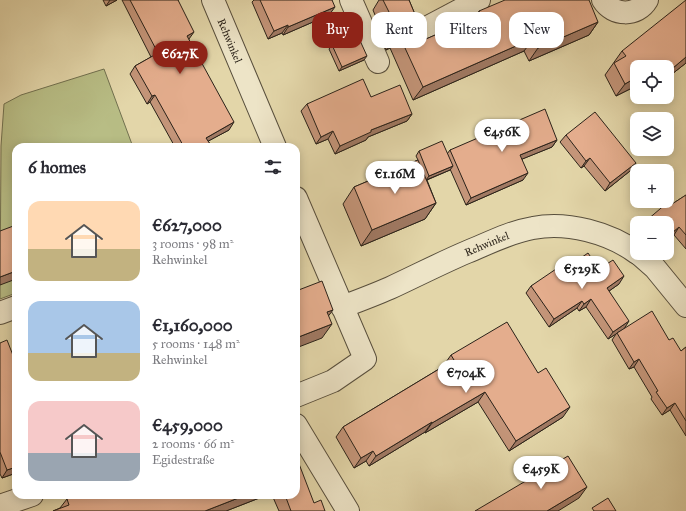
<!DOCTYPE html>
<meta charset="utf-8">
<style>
body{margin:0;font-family:"IM FELL Great Primer",serif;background:#f2f2f3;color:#2b2b33;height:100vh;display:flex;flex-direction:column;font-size:15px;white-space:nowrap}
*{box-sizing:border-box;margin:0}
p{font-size:13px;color:#7c7c81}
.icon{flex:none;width:22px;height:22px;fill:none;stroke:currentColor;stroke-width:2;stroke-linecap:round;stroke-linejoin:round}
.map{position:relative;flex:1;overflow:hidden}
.panel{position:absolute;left:12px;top:143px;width:288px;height:356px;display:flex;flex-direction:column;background:#fff;border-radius:12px;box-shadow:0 2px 10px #0003}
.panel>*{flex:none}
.banner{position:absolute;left:312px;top:12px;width:314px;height:36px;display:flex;gap:8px}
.buttons{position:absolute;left:630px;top:60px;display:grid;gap:8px}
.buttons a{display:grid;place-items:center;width:44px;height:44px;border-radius:8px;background:#fff;box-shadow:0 2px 10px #0003;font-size:20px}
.price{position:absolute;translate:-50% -34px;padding:0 9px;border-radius:14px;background:#fff;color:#222;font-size:13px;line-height:26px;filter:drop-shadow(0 1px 2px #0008)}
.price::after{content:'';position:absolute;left:50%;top:24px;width:12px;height:9px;margin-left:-6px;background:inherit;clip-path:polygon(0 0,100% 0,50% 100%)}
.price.on{background:#8f2418;color:#fff}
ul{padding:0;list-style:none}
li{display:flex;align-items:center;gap:12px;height:100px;padding:0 16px}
li span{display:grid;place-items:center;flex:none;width:112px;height:80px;border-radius:12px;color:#555}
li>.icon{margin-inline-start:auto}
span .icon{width:48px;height:48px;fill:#fffc;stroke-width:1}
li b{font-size:17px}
h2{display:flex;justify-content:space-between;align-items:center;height:48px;padding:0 16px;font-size:17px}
.tag{padding:0 14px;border-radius:12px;background:#fff;box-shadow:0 2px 10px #0003;font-size:14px;line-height:36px}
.tag.on{background:#8f2418;color:#fff}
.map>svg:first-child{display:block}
.green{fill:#b8bd85;stroke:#71704f}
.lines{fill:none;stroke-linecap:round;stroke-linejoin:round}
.minor-casing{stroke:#584f3d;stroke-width:24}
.minor{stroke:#ede4c7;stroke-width:22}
.wall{fill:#c49579;stroke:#2a2219}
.shaded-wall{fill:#a07963;stroke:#2a2219}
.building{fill:#e4ad8d;stroke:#2a2219}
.labels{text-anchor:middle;stroke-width:3;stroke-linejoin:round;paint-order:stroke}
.street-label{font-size:11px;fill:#2a2219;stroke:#ede4c7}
</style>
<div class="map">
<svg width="686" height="511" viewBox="0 0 686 511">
<rect width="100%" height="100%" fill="#e3d6a9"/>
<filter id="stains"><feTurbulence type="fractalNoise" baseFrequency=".005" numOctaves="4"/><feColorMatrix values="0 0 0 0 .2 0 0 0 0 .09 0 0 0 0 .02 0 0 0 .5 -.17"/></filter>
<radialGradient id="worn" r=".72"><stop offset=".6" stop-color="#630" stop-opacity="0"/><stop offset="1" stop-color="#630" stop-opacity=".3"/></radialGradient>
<polygon class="green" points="104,69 133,147 16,147 16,293 0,299 1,146 4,104 21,95"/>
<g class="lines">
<g class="minor-casing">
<g id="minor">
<path id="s1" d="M213,0l62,147"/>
<polyline points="351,0 378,62"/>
<path d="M603,0c10,16 34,17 44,0"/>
<polyline points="409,37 479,0"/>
<polyline points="296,198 365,359 333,381 296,396"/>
<polyline points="638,253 655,268 686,306"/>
<path id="s2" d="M342,307c16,-6 32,-12 48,-19 26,-12 51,-25 77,-36 22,-9 43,-20 66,-24 34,-7 77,5 104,25"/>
<polyline points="0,313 16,307"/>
<polyline points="296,425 348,511"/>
<polyline points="0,506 32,495"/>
</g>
</g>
<use href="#minor" class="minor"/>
</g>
<g class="wall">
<polygon points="103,0 117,0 106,6"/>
<polygon points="122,0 178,0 189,40 229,130 208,141 212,147 175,147 150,102 147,104 130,74 135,66 151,57"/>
<polygon points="254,0 332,0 329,15 283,35 282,33 268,39 252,2"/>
<polygon points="379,0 409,0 414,12 406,23 407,29 412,35 426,39 475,18 479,11 598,22 589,35 529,61 524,51 413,100 390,48 386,50 377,28 379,25 373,10"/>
<polygon points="332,45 364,60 339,71 329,49"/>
<polygon points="622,51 686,63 667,78 667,67 637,67 637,93 632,88 616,96 605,75"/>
<polygon points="371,97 412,114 407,121 368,137 366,140 335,154 328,139 316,144 301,111 307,104"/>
<polygon points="566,135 636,163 630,171 605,191 584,166 581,168 560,142"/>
<polygon points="557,140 552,147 522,159 523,180 466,205 450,169 450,170 427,180 436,203 425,219 361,246 343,204 354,187 418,160 416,156 419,151 447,154 450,150"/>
<polygon points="686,195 686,249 674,235 667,240 667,223 644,223 647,220 669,206"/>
<polygon points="599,269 619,284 609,291 624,328 669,340 681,351 686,347 686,436 670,410 662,415 651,399 652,397 634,367 629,369 612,340 616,334 608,339 586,307 579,311 577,308 549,327 526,293 531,286 562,271"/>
<polygon points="0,343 16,473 2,478 0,474"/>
<polygon points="451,355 563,417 509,451 478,402 425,433 425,432 369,466 366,461 354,468 336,437 343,427 444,366 444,365"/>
<polygon points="267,495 226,511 53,511 60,508 67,499"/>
<polygon points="272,495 296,495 314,503 325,511 279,511"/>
</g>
<g class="shaded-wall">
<polygon points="110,0 117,0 106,6"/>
<polygon points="335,7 329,15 283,35 288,27"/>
<polygon points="414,12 405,25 407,18"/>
<polygon points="598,22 589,35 529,61 538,48"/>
<polygon points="288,25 282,33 268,39 274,31"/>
<polygon points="194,32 189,39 182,43 187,36"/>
<polygon points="399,35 390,48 386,50 396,37"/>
<polygon points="534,38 524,51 413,100 423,87"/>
<polygon points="367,56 364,60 339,71 342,67"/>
<polygon points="686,57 686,63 667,78 667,73"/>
<polygon points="637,77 637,81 632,88 616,96 625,84"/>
<polygon points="155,95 150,102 147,104 152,96"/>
<polygon points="412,114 407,121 368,137 366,140 335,154 340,146 371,130"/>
<polygon points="234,122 229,130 201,145 206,138"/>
<polygon points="333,131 328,139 316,144 321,137"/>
<polygon points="557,140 552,147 515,162 520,155"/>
<polygon points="590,158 584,166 581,168 586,161"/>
<polygon points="636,163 630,171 605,191 610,183"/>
<polygon points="453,166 450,170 426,180 429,176"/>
<polygon points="528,173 523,180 466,205 471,198"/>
<polygon points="436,203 425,219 361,246 372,230"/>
<polygon points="679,227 674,235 667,240 667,237"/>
<polygon points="16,271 16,279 0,285 0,277"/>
<polygon points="624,276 619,284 602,296 607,288"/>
<polygon points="591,299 586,307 579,311 584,304"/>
<polygon points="582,301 577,308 549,327 554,319"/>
<polygon points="333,310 323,323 327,312"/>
<polygon points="629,321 624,329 617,333 616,334 608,339 613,332"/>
<polygon points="332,324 322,338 296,348 296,338"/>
<polygon points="639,359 634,367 629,369 634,362"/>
<polygon points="485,392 478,402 425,433 432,423"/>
<polygon points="675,403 670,410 662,415 667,408"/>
<polygon points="570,407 563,417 509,451 516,441"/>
<polygon points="432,422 425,432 369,466 376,456"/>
<polygon points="373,451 366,461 354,468 361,458"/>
<polygon points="16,467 16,473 2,478 7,470"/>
<polygon points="587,487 579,498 558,511 547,511"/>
<polygon points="246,495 267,495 226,511 205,511"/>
</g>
<g class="building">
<polygon points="130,0 178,0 194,32 187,36 234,122 206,138 212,147 184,147 155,95 152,96 135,66 158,53"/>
<polygon points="260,0 332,0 335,7 288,27 288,25 274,31"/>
<polygon points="383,0 409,0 414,12 407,18 406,23 407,29 412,35 417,36 424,35 426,39 481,15 479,11 505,0 589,0 598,22 538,48 534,38 423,87 399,35 396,37 386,15 390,14"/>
<polygon points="686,0 686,57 667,73 667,67 637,67 637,77 625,84 614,63 626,56 622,51"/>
<polygon points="357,34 367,56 342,67 332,45"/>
<polygon points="363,79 371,97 400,85 412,114 371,130 371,132 340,146 333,131 321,137 307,104"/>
<polygon points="545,109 557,140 520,155 528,173 471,198 450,150"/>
<polygon points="595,112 636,163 610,183 590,158 586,161 566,135"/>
<polygon points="442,141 453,166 429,176 419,151"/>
<polygon points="418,160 436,203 372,230 354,187"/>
<polygon points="686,195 686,235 679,227 667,237 667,223 649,223 647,220 667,203 669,206"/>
<polygon points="16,225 16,271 0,277 0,231"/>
<polygon points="588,253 599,269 613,260 624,276 607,288 629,321 613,332 591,299 584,304 582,301 554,319 531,286 559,267 562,271"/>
<polygon points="322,281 333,310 327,312 332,324 296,338 296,291"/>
<polygon points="652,311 669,340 673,338 681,351 686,347 686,421 675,403 667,408 656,392 658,391 639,359 634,362 617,333"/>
<polygon points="507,322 538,373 546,368 570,407 516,441 485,392 432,423 432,422 376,456 373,451 361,458 343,427 454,360 451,355"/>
<polygon points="7,340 16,363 16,467 7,470 0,452 0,343"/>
<polygon points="296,456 314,503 321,500 325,511 291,511 285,495 296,495"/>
<polygon points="568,456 587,487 547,511 475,511"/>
<polygon points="77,495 246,495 205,511 53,511 69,505 67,499"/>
<polygon points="608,498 616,511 594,511 592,508"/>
</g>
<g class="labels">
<g class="street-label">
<text dy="4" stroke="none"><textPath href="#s1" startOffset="44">Rehwinkel</textPath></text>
<text dy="4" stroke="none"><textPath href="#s2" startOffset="158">Rehwinkel</textPath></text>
</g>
</g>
<rect width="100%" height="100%" filter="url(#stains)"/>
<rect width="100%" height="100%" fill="url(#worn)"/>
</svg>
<div class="buttons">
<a><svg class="icon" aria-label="locate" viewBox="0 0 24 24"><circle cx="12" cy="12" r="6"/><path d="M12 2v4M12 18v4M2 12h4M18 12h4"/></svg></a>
<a><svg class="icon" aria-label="layers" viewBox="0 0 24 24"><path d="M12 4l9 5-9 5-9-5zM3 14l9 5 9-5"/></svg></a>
<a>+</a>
<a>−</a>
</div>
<b class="price on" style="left:180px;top:75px">€627K</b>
<b class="price" style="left:502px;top:153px">€456K</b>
<b class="price" style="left:395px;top:195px">€1.16M</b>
<b class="price" style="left:582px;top:290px">€529K</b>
<b class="price" style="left:466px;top:394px">€704K</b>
<b class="price" style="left:541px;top:490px">€459K</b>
<div class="banner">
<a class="tag on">Buy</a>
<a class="tag">Rent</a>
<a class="tag">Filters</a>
<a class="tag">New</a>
</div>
<section class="panel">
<h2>6 homes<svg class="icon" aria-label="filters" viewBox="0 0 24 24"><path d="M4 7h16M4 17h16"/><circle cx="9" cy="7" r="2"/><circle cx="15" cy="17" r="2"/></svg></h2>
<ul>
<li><span style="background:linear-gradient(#ffd9b3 60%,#c2b280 0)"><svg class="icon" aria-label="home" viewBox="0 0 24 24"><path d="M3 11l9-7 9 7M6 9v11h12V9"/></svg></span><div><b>€627,000</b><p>3 rooms · 98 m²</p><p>Rehwinkel</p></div></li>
<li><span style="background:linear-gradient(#a9c7e8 65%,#c2b280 0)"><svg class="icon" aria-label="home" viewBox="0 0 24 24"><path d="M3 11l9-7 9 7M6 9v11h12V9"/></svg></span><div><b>€1,160,000</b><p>5 rooms · 148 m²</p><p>Rehwinkel</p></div></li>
<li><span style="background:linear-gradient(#f6c9c9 65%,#9aa5b1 0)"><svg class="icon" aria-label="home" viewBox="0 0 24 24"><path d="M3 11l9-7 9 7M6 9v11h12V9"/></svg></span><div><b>€459,000</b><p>2 rooms · 66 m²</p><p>Egidestraße</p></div></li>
</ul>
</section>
</div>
